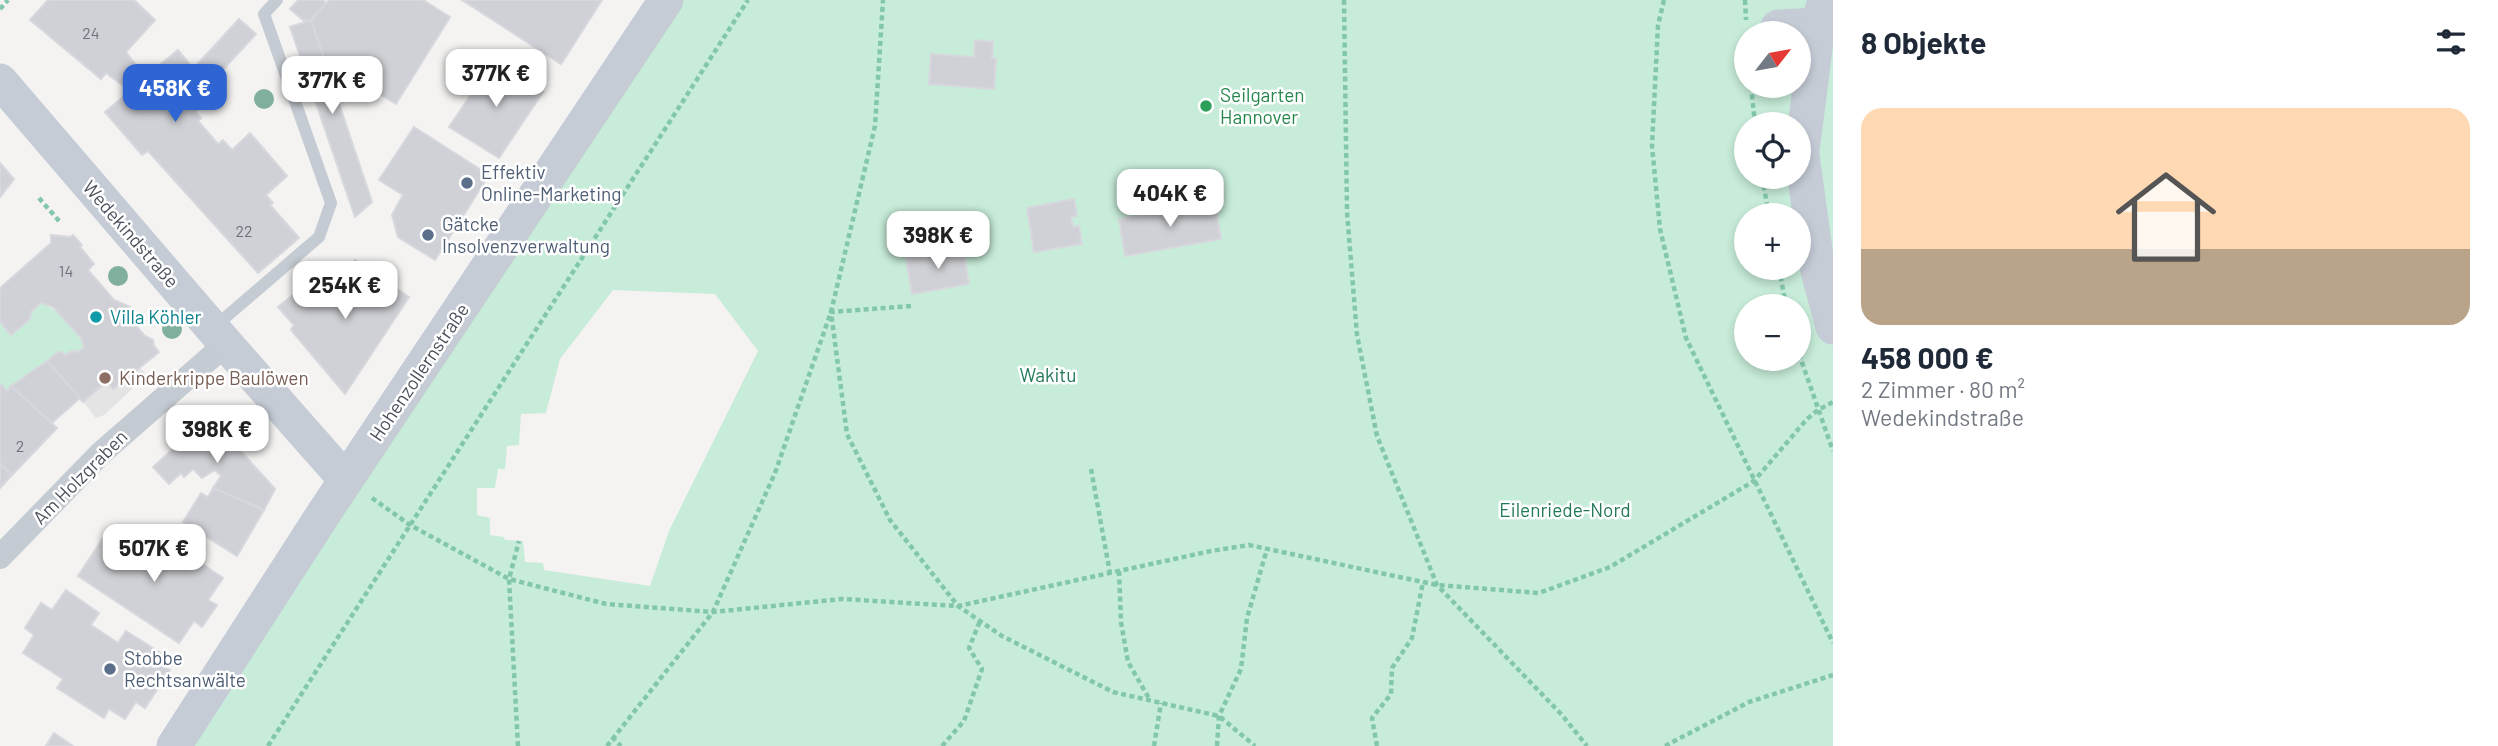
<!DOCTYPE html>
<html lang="de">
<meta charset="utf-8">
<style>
body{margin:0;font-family:Barlow,sans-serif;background:#f2f2f3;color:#1f2937;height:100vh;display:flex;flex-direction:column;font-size:26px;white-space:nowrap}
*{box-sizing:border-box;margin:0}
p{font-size:23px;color:#747a83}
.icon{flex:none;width:38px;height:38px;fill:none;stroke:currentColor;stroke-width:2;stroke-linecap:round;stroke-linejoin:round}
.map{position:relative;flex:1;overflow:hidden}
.side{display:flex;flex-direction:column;background:#fff;width:665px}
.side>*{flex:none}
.needle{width:46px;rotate:59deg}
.buttons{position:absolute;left:1734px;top:21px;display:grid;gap:14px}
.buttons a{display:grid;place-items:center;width:77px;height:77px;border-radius:50%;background:#fff;box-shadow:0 4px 10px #0003;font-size:35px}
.price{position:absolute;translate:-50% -60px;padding:0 16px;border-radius:14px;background:#fff;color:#222;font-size:23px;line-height:46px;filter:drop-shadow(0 2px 4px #0008)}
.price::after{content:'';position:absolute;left:50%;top:42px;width:21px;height:16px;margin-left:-10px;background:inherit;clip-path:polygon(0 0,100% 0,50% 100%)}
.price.selected{background:#2e65d2;color:#fff}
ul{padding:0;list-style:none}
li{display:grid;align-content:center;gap:14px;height:371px;padding:0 28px}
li+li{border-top:2px solid #e0e1e3}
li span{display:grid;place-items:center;height:217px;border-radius:21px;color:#555}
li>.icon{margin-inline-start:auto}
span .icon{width:126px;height:126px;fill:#fffc;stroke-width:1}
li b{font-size:30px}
h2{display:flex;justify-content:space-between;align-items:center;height:84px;padding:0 28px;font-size:30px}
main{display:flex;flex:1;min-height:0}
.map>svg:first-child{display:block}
.education{fill:#e5e4e4}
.green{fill:#c7ecd9;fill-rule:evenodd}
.building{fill:#d0d1d6;stroke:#d7d8dd;stroke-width:2}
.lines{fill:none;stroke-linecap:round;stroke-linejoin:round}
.path{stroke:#82c7ac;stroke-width:4.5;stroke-dasharray:5 3.5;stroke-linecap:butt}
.lane{stroke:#c5cbd2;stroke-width:12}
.street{stroke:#c5cbd2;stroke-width:24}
.secondary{stroke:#c5ccd6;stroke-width:35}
.tree{fill:#80b09d}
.leisure-dot{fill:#2e9e5b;stroke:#fff;stroke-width:2.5}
.service-dot{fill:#5c6f8a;stroke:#fff;stroke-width:2.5}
.culture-dot{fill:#0f9aa8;stroke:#fff;stroke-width:2.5}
.education-dot{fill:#8d6e63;stroke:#fff;stroke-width:2.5}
.labels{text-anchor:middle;stroke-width:5;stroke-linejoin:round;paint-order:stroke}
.number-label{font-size:16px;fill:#6d727c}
.leisure-label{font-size:19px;fill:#27864d;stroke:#fff;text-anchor:start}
.service-label{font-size:19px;fill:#4e5e75;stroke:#fff;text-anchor:start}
.street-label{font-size:19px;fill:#4c535e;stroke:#fff}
.culture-label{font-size:19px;fill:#0d838f;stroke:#fff;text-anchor:start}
.park-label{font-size:19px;fill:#227957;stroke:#fff}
.education-label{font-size:19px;fill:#785e54;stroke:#fff;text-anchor:start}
</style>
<main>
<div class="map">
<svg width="1833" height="746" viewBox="0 0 1833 746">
<rect width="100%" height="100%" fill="#f4f3f2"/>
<polygon class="education" points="113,337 147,375 104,415 96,418 80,398"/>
<g class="green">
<path d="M666,0h1167v746h-1659zM1746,33h53v53h-53zM1746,124h53v53h-53zM1215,203l6,36 -96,17 -6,-36zM1746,215h53v53h-53zM613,290l102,4 43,57 -89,180 -19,55 -106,-16 -1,-7 -18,-1 -2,-21 -18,-1 -1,-3 -14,-2v-17l-13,-3v-27h18l3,-19h7l2,-23 12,-1 2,-31 25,-1 14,-54zM1746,306h53v53h-53z"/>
<path d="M41,303c17,6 37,26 43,44l-7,6 -3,-3 -10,5 -2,-3h-4l-51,39 -7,-7v-62l11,13 19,-16 1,-7z"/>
</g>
<g class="building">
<polygon points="48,0 134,0 155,20 126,52 145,77 178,50 214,94 195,112 201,118 198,121 218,144 223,140 232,150 250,133 287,176 266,195 273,203 270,205 299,238 258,273 148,151 142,155 105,112 130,91 106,73 101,79 30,20"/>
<polygon points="298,0 323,0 326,3 311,20 304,21 290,9"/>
<polygon points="329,0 423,0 450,17 396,104 325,61 311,20"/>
<polygon points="462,0 602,0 561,64"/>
<polygon points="239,19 256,34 208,86 194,68"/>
<polygon points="311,20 372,202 355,217 290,27"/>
<polygon points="975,40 993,42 992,58 996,59 994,89 929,84 931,54 974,57"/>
<polygon points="495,59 543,92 499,158 449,127"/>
<polygon points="414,127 489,175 435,260 398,237 392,215 403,195 379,180"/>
<polygon points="0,163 14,179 0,197"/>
<polygon points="1074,199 1077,216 1071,217 1073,227 1079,226 1082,244 1034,252 1027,208"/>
<polygon points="1215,203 1221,239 1125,256 1119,219"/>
<polygon points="51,235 70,237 73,235 82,245 80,247 94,264 88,270 114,300 130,307 130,315 133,319 131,320 145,336 153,340 154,346 159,352 113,389 107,381 83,402 47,361 58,352 62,352 64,355 75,350 77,353 84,347 81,338 53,307 41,303 31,312 30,319 11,335 0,322 0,288 51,243"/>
<polygon points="963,248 969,284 912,294 906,258"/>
<polygon points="355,260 409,297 345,394 291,330 294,325 278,307 311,280 326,299 333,294"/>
<polygon points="47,361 80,398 52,423 11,386"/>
<polygon points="0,384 7,391 11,386 57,428 12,475 0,464"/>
<polygon points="209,416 275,489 264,510 213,488 221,476 215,470 202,478 193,469 184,477 181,473 169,484 153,467"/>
<polygon points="0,464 12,475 0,488"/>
<polygon points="213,488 264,510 237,556 183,522 201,493 208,497"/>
<polygon points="109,529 158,562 171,543 223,578 208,600 217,605 202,627 194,621 179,643 78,576"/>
<polygon points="66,590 99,613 91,625 118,643 126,631 167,657 161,665 170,670 145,708 136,702 125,719 109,709 104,718 57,688 63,679 23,653 34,635 25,628 41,603 52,610"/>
<polygon points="54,733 73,746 46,746"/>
</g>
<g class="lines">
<g class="path">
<polyline points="1344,0 1347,212 1357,335 1377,436 1437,585 1562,715 1587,746"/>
<polyline points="1664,0 1658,25 1652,146 1660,229 1686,338 1833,643"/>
<polyline points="1745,0 1746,20"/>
<polyline points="0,9 8,0"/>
<polyline points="1751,86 1755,124"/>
<polyline points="1762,177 1769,215"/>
<polyline points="39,198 60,222"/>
<polyline points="1779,268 1786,306"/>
<polyline points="911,306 831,312 847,434 890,520 958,606 1002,636 1113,692 1219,716 1255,746"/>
<polyline points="1799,354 1833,451"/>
<polyline points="1091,469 1110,573"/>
<polyline points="372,498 410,525 509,579 606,604 713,612 842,599 958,606 1211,551 1249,545 1437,585 1539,593 1610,567 1754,481 1807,419 1818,410 1833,402"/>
<polyline points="1119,571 1121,622 1128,662 1150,700"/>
<polyline points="612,737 621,746"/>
<polyline points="268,746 748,0"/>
<polyline points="518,746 509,579 519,541"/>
<polyline points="607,746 713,612 775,473 831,312 875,126 883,0"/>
<polyline points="942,746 964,721 982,669 969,648 980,621"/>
<polyline points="1154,746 1161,703"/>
<polyline points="1217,746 1219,716 1241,669 1247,618 1267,549"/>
<polyline points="1377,746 1372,718 1391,694 1392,668 1412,638 1423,582"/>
<polyline points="1665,746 1749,702 1833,675"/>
</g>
<polyline class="lane" points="213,328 319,237 331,203 264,14 277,0"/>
<polyline class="street" points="0,557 100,454 226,344"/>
<g class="secondary">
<polyline points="1778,27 1818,25"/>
<polyline points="0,81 226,344 346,480"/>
<polyline points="1799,134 1818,271 1833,327"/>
<polyline points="1802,151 1818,25 1825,0"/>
<polyline points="174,746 322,516 666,0"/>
</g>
</g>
<g class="tree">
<circle cx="264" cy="99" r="10"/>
<circle cx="118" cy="276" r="10"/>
<circle cx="172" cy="329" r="10"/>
</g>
<circle class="leisure-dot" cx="1206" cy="106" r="7"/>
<g class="service-dot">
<circle cx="467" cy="183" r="7"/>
<circle cx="428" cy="235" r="7"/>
<circle cx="110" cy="669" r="7"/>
</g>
<circle class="culture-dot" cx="96" cy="317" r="7"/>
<circle class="education-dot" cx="105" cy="378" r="7"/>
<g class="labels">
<g class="number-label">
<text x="91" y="39">24</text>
<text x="244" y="237">22</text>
<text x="66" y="277">14</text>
<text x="20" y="452">2</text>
</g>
<g class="leisure-label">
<text x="1220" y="102">Seilgarten<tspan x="1220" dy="22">Hannover</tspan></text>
</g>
<g class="service-label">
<text x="481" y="179">Effektiv<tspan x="481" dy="22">Online-Marketing</tspan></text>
<text x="442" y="231">Gätcke<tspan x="442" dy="22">Insolvenzverwaltung</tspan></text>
<text x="124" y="665">Stobbe<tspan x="124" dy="22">Rechtsanwälte</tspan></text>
</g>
<g class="street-label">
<text transform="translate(131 234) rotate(49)" y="7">Wedekindstraße</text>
<text transform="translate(419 372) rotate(-56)" y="7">Hohenzollernstraße</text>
<text transform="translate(80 477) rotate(-45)" y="7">Am Holzgraben</text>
</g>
<g class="culture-label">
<text x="110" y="324">Villa Köhler</text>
</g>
<g class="park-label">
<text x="1048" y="382">Wakitu</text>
<text x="1565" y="517">Eilenriede-Nord</text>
</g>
<g class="education-label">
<text x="119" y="385">Kinderkrippe Baulöwen</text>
</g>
</g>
</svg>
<div class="buttons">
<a><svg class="needle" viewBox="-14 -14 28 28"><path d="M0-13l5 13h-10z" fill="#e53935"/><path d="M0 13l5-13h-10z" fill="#747a83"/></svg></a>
<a><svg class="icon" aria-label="locate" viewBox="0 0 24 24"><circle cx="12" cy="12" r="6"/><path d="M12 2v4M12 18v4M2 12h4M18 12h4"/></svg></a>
<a>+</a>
<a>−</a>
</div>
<b class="price" style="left:496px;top:109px">377K €</b>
<b class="price" style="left:332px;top:116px">377K €</b>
<b class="price selected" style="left:175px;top:124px">458K €</b>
<b class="price" style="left:1170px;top:229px">404K €</b>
<b class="price" style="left:938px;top:271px">398K €</b>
<b class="price" style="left:345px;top:321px">254K €</b>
<b class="price" style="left:217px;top:465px">398K €</b>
<b class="price" style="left:154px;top:584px">507K €</b>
</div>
<section class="side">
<h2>8 Objekte<svg class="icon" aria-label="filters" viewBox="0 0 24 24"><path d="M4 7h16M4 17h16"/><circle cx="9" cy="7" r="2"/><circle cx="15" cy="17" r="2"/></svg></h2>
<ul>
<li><span style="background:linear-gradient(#ffd9b3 65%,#b9a48a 0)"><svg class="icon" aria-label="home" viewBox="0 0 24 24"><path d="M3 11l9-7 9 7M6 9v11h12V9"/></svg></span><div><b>458 000 €</b><p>2 Zimmer · 80 m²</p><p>Wedekindstraße</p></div></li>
</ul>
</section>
</main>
